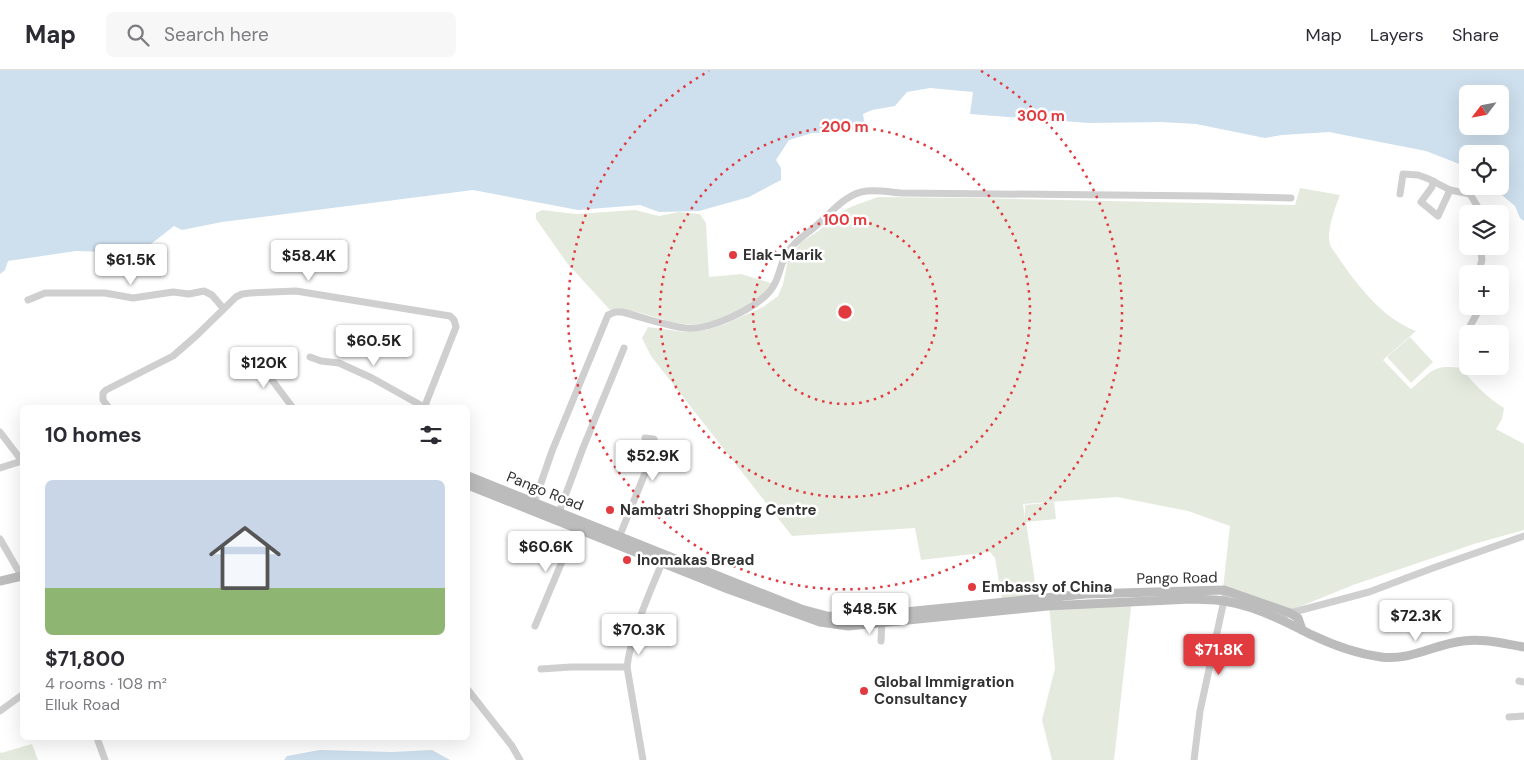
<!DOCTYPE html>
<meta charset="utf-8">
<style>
body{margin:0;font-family:"DM Sans",sans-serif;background:#f7f7f7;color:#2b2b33;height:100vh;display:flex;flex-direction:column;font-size:19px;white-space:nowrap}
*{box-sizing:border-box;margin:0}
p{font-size:16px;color:#7c7c81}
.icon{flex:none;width:28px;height:28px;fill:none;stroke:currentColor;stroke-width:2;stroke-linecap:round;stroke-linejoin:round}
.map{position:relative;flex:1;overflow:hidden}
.sheet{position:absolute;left:20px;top:335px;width:450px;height:335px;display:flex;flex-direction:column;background:#fff;border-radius:8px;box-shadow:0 5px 20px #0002}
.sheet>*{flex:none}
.needle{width:32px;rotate:238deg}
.controls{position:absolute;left:1459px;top:15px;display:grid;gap:10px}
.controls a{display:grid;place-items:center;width:50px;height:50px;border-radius:8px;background:#fff;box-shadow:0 5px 20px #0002;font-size:25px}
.price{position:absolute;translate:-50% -42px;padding:0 11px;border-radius:5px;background:#fff;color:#222;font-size:16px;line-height:32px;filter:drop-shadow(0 1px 2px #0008)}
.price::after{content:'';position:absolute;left:50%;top:30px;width:15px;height:11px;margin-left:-8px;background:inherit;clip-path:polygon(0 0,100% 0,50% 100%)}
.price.selected{background:#e13b3f;color:#fff}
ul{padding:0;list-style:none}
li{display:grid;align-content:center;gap:10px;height:265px;padding:0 25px}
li+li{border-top:1px solid #e1e1e2}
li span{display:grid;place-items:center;height:155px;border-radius:8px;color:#555}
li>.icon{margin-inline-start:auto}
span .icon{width:90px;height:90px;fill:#fffc;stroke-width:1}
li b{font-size:21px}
h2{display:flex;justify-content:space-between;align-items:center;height:60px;padding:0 25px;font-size:21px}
header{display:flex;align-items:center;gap:30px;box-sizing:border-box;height:70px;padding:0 25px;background:#fff;border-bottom:1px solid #e1e1e2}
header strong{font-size:24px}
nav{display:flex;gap:28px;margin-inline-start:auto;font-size:18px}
.search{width:350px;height:45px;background:#f7f7f7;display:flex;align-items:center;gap:12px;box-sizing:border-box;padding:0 18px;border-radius:8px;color:#7c7c81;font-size:19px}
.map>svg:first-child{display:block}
.green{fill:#e4ebde}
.water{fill:#cedfed;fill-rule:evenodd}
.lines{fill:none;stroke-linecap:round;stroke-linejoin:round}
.street{stroke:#cfcfcf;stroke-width:7}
.secondary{stroke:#bcbcbc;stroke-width:9}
.ring{fill:none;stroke:#e13b3f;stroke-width:2.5;stroke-dasharray:2.5 5}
.poi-dot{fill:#e13b3f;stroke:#fff;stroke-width:2}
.labels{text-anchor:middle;stroke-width:5;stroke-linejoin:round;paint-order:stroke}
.poi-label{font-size:15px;font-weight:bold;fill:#323232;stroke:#fff;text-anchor:start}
.street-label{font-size:15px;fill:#323232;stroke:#fff}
.centre{fill:#e13b3f;stroke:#fff;stroke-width:2.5}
.ring-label{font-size:15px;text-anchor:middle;font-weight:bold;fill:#e13b3f;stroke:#fff;stroke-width:5;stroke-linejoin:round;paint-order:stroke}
</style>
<header>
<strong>Map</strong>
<div class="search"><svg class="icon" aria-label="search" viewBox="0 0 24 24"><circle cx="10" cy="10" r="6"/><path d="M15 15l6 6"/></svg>Search here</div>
<nav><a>Map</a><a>Layers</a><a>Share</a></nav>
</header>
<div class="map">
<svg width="1524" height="690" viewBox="0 0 1524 690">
<rect width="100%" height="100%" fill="#fff"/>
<g class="green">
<path d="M1300,118l40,7c-5,13 -14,37 -10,49 1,5 6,9 8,13 19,28 45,62 78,74l-33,29 28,29c21,-18 21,-25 51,-21 12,17 25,29 42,40l-2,11 -6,10 28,15v86l-50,14 -121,41 -76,31 -55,-19 8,-71 -42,-15 -71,-14 -94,7 2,14v-13l29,-3 2,17 -30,3 11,73 -35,4 -7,-41 -5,-6 -69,8 -6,-32 -123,8 -141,-180 -9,-18 6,-11 36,5 22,-2 19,-6 38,-17 15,-11 5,-12 5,-24 13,-18 19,-12 14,-15 19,-9 25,-9 96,1 321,7z"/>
<path d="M542,140l34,4 59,-4 24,6 20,-4 21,2 6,9 3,54 32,-3 30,9 -1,7c-19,17 -58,37 -84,34 -10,0 -21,-4 -31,-7 -15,-4 -29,-9 -45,-7l-43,-47 -31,-44v-6z"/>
<polygon points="1410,267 1433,292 1411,313 1387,287"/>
<polygon points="1132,529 1114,690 1052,690 1042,650 1055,598 1049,535"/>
<polygon points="32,674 38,690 0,690 0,681 1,683"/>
</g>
<g class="water">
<path d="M0,0h1524v151l-4,-3 -5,-12 -24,-20h9v-32h-32l-1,13 -41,-16 -97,-19 -47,3 -17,3 -69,-14 -34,-2 -73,1 -119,-9 3,-22 -43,-4 -23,4 -12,14 -23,4 -9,4 2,14 -28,5h-25l-23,7 -13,20 5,8v12l-32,17 -50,14 -40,1 -19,-7 -62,5 -105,-20 -251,32 -40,8 -8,-4 -27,21 -38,5 -33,-1 -68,10 -3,9 -5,4zM1468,24h32v32h-32z"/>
<polygon points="320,680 392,682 432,680 450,690 284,690 287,686"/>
</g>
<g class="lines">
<g class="street">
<polyline points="1433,111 1432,117 1421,132 1438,146 1450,120"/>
<polyline points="1400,124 1403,104 1418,105 1429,109 1450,120 1470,124 1482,144"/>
<polyline points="1466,141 1464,155 1468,159"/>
<polyline points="1478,204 1482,190 1480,176"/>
<polyline points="28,230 45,223 105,223 133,228 173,222 189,224 204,221 212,225 223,238"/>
<polyline points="1473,264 1469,258 1481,236"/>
<polyline points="254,286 293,338"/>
<polyline points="310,287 321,291 339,293 372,308 424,337"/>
<polyline points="109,338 103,330 103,323 106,320 173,286 196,266 236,227 242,224 250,223 296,221 450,246 454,250 456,257 424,338"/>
<polyline points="0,362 22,391 0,398"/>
<path d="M533,436l19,-55 56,-136 7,-3h7c20,5 42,13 63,16 24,3 70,-19 85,-37 10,-11 9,-26 17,-38 11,-16 17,-16 30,-28 15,-13 29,-32 50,-34 11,-1 23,1 34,2l307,3 83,2"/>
<polyline points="558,445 583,378 624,278"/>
<polyline points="0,469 22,507"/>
<polyline points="618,470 656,376 654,369 645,368"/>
<polyline points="1278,548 1290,543 1369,522 1433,498 1524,466"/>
<polyline points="535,556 576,458"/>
<polyline points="881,571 882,550"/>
<polyline points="541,599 571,597 627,597"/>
<polyline points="1519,611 1524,612"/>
<polyline points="468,620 512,676 520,690"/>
<polyline points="0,641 22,625"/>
<polyline points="1509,647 1524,646"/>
<polyline points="97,668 105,690"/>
<path d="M643,690l-16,-93c4,-34 24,-77 37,-109"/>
<polyline points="1194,690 1200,641 1226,521"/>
</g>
<g class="secondary">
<polyline points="468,406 801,539 827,546 854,547 1085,524 1224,520 1290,543 1298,548 1302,560"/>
<path d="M468,415l260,104 92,33 28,4 199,-20 144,-7 25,1c34,3 66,20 96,35 21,10 47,19 69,22 30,4 54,-13 82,-16 21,-3 41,3 61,6"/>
<polyline points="0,511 22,506"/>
</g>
</g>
<g class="ring">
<circle cx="845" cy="242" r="92"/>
<circle cx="845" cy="242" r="185"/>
<path d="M981 1A277 277 0 1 1 709 1"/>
</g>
<g class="poi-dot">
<circle cx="733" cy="185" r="5"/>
<circle cx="610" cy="440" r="5"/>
<circle cx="627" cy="490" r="5"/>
<circle cx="972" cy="517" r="5"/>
<circle cx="864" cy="621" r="5"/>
</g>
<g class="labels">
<g class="poi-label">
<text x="743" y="190">Elak-Marik</text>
<text x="620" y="445">Nambatri Shopping Centre</text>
<text x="637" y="495">Inomakas Bread</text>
<text x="982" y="522">Embassy of China</text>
<text x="874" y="617">Global Immigration<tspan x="874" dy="17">Consultancy</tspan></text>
</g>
<g class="street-label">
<text transform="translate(545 421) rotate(22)" y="5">Pango Road</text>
<text transform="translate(1177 508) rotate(-1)" y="5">Pango Road</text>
</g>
</g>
<circle cx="845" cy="242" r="8" class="centre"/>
<g class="ring-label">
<text x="1041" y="51">300 m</text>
<text x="845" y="62">200 m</text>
<text x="845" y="155">100 m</text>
</g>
</svg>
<div class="controls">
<a><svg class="needle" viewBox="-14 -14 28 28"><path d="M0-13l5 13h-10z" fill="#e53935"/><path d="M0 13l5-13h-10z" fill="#7c7c81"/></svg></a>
<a><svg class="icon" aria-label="locate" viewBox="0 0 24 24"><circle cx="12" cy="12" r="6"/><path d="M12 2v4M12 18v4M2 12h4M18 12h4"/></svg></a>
<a><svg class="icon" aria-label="layers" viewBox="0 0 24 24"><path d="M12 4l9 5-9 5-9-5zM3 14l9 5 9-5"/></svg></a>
<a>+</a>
<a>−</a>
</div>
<b class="price" style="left:309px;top:212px">$58.4K</b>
<b class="price" style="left:131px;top:216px">$61.5K</b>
<b class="price" style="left:374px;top:297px">$60.5K</b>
<b class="price" style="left:264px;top:319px">$120K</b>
<b class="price" style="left:653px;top:412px">$52.9K</b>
<b class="price" style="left:546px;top:503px">$60.6K</b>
<b class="price" style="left:870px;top:565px">$48.5K</b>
<b class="price" style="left:1416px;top:572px">$72.3K</b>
<b class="price" style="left:639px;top:586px">$70.3K</b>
<b class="price selected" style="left:1219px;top:606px">$71.8K</b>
<section class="sheet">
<h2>10 homes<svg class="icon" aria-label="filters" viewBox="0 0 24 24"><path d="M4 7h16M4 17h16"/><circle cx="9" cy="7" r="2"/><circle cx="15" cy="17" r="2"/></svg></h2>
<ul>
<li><span style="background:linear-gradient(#c9d6e8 70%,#8fb573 0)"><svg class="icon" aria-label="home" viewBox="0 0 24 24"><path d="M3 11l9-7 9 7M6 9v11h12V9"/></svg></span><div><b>$71,800</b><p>4 rooms · 108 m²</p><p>Elluk Road</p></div></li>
</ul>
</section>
</div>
